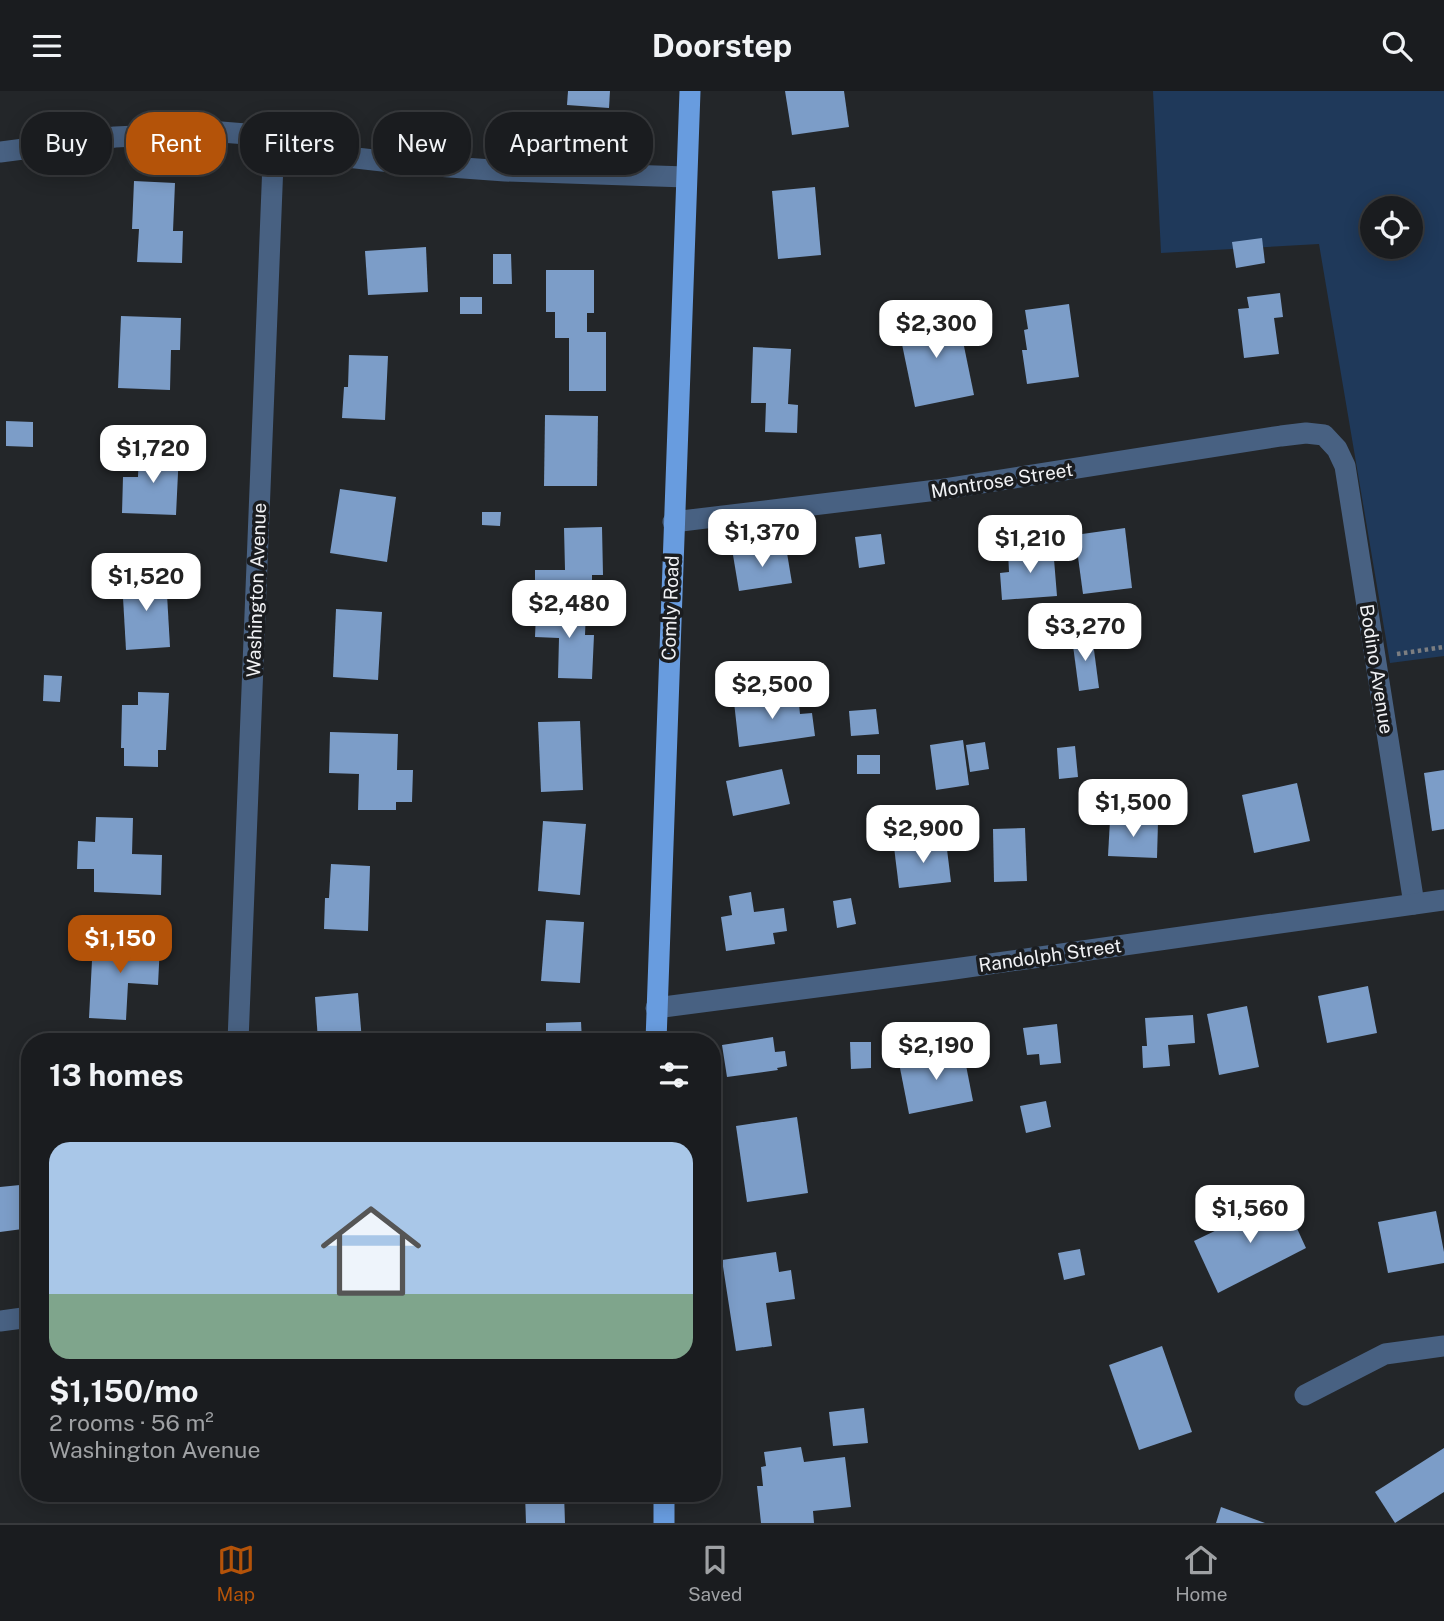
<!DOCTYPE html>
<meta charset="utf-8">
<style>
body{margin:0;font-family:"Public Sans",sans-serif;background:#232528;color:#f1f3f6;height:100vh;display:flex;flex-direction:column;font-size:26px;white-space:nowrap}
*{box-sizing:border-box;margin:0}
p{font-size:23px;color:#9fa1a4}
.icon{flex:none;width:38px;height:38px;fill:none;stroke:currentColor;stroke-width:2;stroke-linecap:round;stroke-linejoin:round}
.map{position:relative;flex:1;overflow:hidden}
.sheet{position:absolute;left:21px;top:942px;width:700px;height:469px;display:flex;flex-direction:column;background:#1a1c1f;border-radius:28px;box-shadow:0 4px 18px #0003,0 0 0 2px #383a3d}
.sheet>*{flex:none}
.hud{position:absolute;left:21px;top:21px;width:700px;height:63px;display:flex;gap:14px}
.controls{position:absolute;left:1360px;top:105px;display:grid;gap:14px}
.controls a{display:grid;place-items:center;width:63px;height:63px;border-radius:50%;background:#1a1c1f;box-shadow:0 4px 18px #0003,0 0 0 2px #383a3d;font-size:35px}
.price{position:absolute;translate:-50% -60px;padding:0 16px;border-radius:14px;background:#fff;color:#222;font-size:23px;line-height:46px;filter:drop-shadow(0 2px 4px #0008)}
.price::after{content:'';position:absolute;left:50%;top:42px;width:21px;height:16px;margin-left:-10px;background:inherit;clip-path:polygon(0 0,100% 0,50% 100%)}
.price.active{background:#b45309;color:#fff}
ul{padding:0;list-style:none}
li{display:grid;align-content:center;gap:14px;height:371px;padding:0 28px}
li+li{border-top:2px solid #383a3d}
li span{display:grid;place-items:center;height:217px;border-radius:21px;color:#555}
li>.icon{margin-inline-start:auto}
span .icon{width:126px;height:126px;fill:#fffc;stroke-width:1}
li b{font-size:30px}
h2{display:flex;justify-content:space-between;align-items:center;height:84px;padding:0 28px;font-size:30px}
.pill{padding:0 24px;border-radius:28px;background:#1a1c1f;box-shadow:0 4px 18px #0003,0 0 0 2px #383a3d;font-size:24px;line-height:63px}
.pill.active{background:#b45309;color:#fff}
header{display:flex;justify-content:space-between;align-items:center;height:91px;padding:0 28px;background:#1a1c1f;font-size:32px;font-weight:700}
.dock{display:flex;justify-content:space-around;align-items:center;height:98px;border-top:2px solid #383a3d;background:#1a1c1f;font-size:19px;color:#9fa1a4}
.dock a{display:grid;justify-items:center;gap:4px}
.dock .active{color:#b45309}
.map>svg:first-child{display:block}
.green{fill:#1f395a;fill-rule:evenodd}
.building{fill:#7c9dc8}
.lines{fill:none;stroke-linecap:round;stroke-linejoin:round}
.path{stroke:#7c7e81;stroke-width:4.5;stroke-dasharray:3.5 3.5;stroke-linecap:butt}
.minor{stroke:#486182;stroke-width:21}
.major{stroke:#689cdf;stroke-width:21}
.labels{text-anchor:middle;stroke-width:7;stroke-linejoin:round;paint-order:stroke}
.street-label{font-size:19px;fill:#f1f2f5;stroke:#1a1c1f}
</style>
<header><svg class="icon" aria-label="menu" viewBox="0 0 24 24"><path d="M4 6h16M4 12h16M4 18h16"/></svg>Doorstep<svg class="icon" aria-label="search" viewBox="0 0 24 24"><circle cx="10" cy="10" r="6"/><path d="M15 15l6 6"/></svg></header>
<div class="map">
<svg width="1444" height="1432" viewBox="0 0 1444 1432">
<rect width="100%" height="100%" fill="#232629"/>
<path class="green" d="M1153,0h291v565l-54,7 -71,-419 -158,9zM1372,117h38v39h-38z"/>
<g class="building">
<polygon points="568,0 610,0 609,17 567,14"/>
<polygon points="785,0 844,0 849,36 792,44"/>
<polygon points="134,90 175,92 173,140 183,140 182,172 137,171 139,138 132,138"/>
<polygon points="815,96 821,164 778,168 772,100"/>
<polygon points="1262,147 1265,172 1236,177 1232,151"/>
<polygon points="426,156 428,201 368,204 365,160"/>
<polygon points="493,163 511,163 512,193 493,193"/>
<polygon points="546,179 594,179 594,222 587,222 587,241 606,241 606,300 569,300 569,247 555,247 555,221 546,221"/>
<polygon points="1280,202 1283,226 1274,227 1279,263 1244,267 1238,218 1249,217 1247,206"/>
<rect x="460" y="206" width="22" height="17"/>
<polygon points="1069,213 1079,286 1027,293 1022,259 1027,259 1024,239 1028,238 1025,219"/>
<polygon points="957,221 974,304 915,316 898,234"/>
<polygon points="121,225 181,227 180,259 171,259 170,299 118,297"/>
<polygon points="753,256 791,258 788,313 798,314 797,342 765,341 766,312 751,312"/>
<polygon points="349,264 388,265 385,329 342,327 344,296 348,296"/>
<polygon points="545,324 598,325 597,395 544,395"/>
<polygon points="6,330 33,331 33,356 6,355"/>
<polygon points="139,360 179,361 176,424 122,422 123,386 138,386"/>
<polygon points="340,398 396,406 387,471 330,462"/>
<polygon points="482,421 501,421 500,435 482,434"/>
<polygon points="602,436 603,484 592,484 592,507 535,507 535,479 565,479 564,437"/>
<polygon points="1125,437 1132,497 1083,503 1075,444"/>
<polygon points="881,443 885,473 859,477 855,446"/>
<polygon points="786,456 792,492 739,500 733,464"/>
<polygon points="1053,456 1057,505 1002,509 1000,482 1009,481 1008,460"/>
<polygon points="166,486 170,556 126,559 122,489"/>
<polygon points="568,510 584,511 583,519 586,519 585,544 594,544 592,588 558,587 559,547 535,546 536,521 560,522 560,518 567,518"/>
<polygon points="336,518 382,521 378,589 333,586"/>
<polygon points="1092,544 1099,597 1079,600 1072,547"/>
<polygon points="44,584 62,585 60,611 43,610"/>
<polygon points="138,601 169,602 166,659 158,659 158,676 124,675 124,657 121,657 122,614 138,614"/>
<polygon points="798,603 800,623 812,622 815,645 739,656 734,611"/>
<polygon points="876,618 879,643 851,645 849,620"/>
<polygon points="580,630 583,699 541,701 538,631"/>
<polygon points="330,641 398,643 397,679 413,679 412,711 396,711 396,719 358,719 359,683 329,682"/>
<polygon points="963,649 969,694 936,699 930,654"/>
<polygon points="985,651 989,678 970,681 966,654"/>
<polygon points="1075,655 1078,686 1059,688 1057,657"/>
<rect x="857" y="664" width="23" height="19"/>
<polygon points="782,678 790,713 733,725 726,690"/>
<polygon points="1444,679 1444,738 1432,740 1424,682"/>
<polygon points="1297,692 1310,750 1254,762 1242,704"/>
<polygon points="96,726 133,727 132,763 162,764 161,804 94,801 94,778 77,778 78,750 95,751"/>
<polygon points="1110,729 1158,731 1157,767 1108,765"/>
<polygon points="543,730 586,733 580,804 538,800"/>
<polygon points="1025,737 1027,790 994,791 993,738"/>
<polygon points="946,750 951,791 899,797 894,756"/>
<polygon points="331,773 370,775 368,840 324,838 325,807 329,807"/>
<polygon points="751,801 754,821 784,817 787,840 773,842 775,853 726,860 721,826 732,824 729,805"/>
<polygon points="851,807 856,833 837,837 833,810"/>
<polygon points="546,829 584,831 580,892 541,890"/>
<polygon points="93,850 160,853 158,894 128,892 126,929 89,927"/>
<polygon points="1368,895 1377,942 1327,952 1318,905"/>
<polygon points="358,902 362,950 318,950 315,906"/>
<polygon points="1247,915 1259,976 1219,984 1207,923"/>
<polygon points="1193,924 1195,952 1168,954 1170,975 1143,977 1142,955 1147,955 1145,927"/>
<polygon points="581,931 582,950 546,950 546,932"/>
<polygon points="1057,933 1061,972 1040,974 1039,963 1027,964 1023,937"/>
<polygon points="773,946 775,961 785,960 787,975 777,977 778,979 727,986 722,954"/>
<polygon points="850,951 871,951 871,977 851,978"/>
<polygon points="963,959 973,1010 909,1023 899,972"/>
<polygon points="1046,1010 1051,1036 1026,1042 1020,1015"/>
<polygon points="797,1026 808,1102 747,1111 736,1035"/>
<polygon points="30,1093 30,1137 0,1141 0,1096"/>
<polygon points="1283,1107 1306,1157 1218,1202 1194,1150"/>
<polygon points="1436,1120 1444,1161 1444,1172 1388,1182 1378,1131"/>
<polygon points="1080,1158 1085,1184 1064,1189 1058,1162"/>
<polygon points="776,1161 779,1181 791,1179 795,1208 766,1212 772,1255 736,1260 722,1169"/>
<polygon points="1162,1255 1192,1341 1139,1359 1109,1274"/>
<polygon points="864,1317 868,1352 833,1355 829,1321"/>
<polygon points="801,1356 804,1371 845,1366 851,1416 813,1420 814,1432 761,1432 757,1395 763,1395 761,1376 766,1375 764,1361"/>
<polygon points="1444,1357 1444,1401 1395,1432 1375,1401"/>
<polygon points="525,1402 564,1402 565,1432 526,1432"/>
<polygon points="1221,1416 1265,1432 1216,1432"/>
</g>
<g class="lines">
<polyline class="path" points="1397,563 1444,556"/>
<g class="minor">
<polyline points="0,61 115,46 221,41 259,44 347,66 409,73 505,80 686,86"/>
<polyline points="673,431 937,399 1281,345 1306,342 1324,344 1337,358 1345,375 1414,813"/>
<polyline points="656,917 947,879 1444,809"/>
<polyline points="238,950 274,47"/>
<polyline points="0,1230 30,1226"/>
<polyline points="1305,1304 1385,1263 1444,1255"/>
</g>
<g class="major">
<polyline points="656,950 690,0"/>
<polyline points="664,1402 664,1432"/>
</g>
</g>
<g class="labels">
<g class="street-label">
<text transform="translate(1002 389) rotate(-9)" y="7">Montrose Street</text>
<text transform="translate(256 499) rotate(-88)" y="7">Washington Avenue</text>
<text transform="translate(670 517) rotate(-88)" y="7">Comly Road</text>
<text transform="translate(1377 578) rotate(81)" y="7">Bodino Avenue</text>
<text transform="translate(1050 864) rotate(-8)" y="7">Randolph Street</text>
</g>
</g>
</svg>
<div class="controls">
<a><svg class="icon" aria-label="locate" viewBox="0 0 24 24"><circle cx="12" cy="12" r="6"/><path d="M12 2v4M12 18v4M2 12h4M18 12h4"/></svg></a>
</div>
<b class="price" style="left:936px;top:269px">$2,300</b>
<b class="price" style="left:153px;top:394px">$1,720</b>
<b class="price" style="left:762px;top:478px">$1,370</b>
<b class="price" style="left:1030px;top:484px">$1,210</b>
<b class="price" style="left:146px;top:522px">$1,520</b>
<b class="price" style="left:569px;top:549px">$2,480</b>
<b class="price" style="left:1085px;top:572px">$3,270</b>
<b class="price" style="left:772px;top:630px">$2,500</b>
<b class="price" style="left:1133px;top:748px">$1,500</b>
<b class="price" style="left:923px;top:774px">$2,900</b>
<b class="price active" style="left:120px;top:884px">$1,150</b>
<b class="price" style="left:936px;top:991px">$2,190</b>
<b class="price" style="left:1250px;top:1154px">$1,560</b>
<div class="hud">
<a class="pill">Buy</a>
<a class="pill active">Rent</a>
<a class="pill">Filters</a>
<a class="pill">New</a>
<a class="pill">Apartment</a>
</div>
<section class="sheet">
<h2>13 homes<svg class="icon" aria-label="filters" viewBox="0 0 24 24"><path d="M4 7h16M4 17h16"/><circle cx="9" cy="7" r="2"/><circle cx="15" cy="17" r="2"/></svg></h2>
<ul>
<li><span style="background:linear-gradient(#a9c7e8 70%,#7fa58c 0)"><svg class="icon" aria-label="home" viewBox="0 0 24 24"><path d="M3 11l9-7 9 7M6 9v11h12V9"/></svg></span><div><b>$1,150/mo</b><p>2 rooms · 56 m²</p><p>Washington Avenue</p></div></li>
</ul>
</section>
</div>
<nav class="dock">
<a class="active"><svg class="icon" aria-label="map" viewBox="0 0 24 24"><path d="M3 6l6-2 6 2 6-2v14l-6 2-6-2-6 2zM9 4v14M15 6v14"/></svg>Map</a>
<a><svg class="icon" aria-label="saved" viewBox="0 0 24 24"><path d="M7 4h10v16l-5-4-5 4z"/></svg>Saved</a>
<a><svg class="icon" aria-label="home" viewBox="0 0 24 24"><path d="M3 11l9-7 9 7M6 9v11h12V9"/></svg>Home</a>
</nav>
